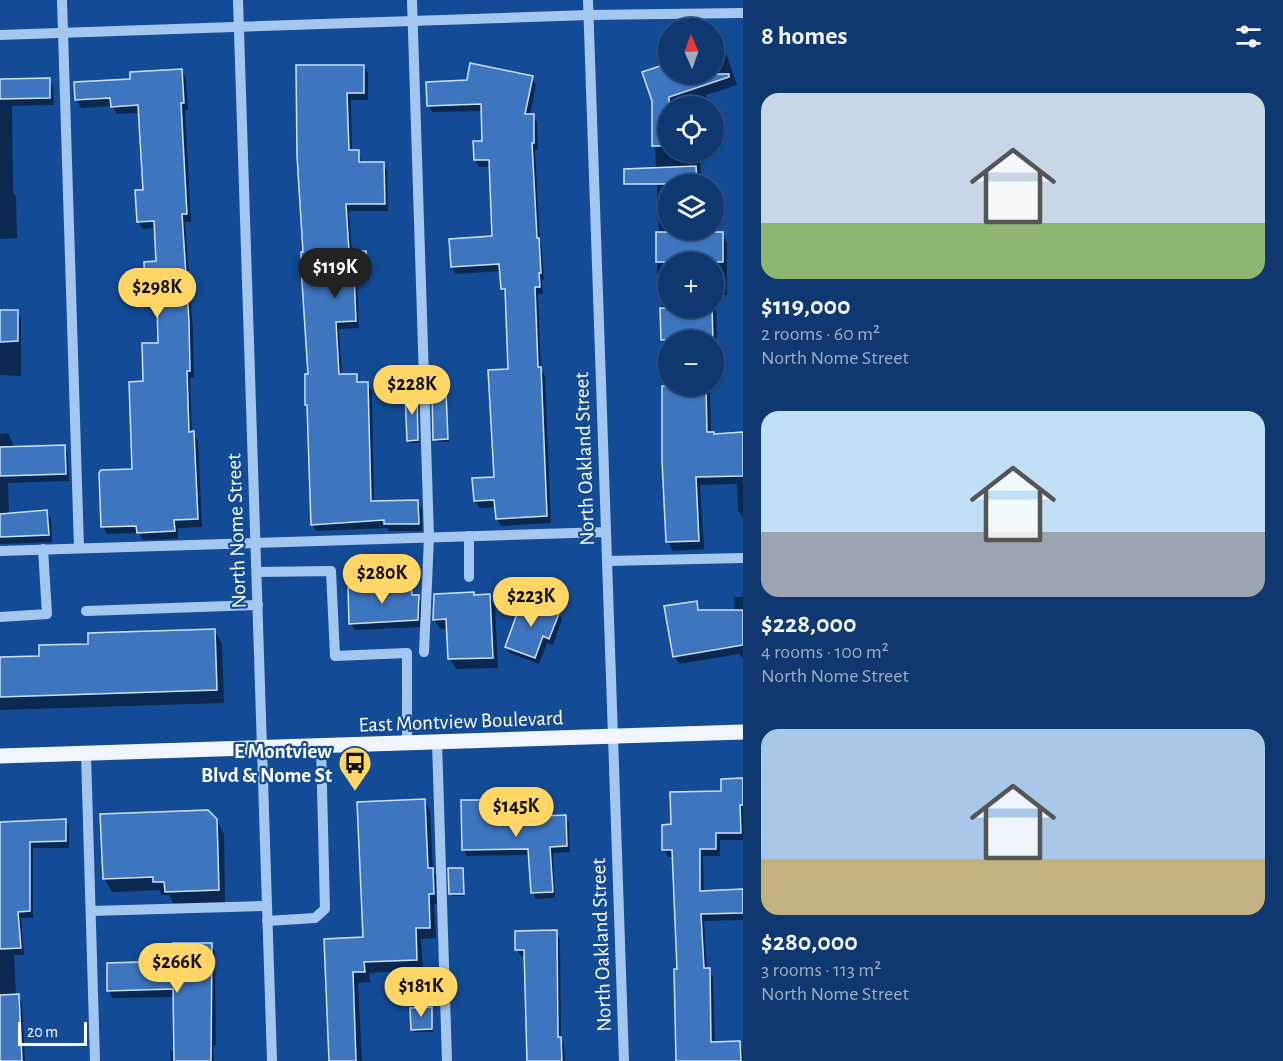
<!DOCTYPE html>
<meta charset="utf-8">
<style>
body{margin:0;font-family:"Alegreya Sans",sans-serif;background:#1d4378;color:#f1f3f6;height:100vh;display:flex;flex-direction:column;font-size:22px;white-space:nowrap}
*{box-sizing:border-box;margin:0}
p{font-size:20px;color:#9bacc3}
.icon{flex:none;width:33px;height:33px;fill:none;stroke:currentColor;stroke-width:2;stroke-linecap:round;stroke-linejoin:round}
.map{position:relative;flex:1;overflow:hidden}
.drawer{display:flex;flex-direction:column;background:#0f3870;width:540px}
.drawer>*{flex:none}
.needle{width:39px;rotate:358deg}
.tools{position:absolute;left:658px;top:18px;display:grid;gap:12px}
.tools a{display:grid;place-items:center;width:66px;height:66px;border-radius:50%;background:#0f3870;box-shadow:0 2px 4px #0004,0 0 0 2px #2f5283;font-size:30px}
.scale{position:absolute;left:18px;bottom:15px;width:69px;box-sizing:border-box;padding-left:6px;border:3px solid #fff;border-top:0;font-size:16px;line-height:21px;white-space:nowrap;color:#fff;-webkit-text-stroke:4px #144b96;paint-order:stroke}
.price{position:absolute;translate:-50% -51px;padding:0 14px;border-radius:21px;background:#ffd566;color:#111;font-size:20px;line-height:39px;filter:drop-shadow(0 2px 3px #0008)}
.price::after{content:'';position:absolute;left:50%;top:36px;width:18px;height:14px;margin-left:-9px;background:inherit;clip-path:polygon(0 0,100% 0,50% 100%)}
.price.on{background:#222;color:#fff}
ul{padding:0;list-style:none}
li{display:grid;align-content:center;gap:12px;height:318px;padding:0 18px}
li span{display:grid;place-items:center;height:186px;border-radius:18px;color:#555}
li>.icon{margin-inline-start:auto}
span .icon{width:108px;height:108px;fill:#fffc;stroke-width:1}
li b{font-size:26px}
h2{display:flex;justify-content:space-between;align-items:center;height:72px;padding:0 18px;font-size:26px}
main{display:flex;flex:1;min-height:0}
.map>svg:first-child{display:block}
.shadow{fill:#0007;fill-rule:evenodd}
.building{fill:#3d75be;stroke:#cce1fd;stroke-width:1.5}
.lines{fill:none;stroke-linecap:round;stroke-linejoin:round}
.minor{stroke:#a4c7f2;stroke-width:10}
.major{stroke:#f0f5ff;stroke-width:15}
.labels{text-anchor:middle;stroke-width:4.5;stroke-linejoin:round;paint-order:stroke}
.street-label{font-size:21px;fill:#fff;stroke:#144b96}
.poi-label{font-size:21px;font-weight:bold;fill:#fff;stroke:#144b96;text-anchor:end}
</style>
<main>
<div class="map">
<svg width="743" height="1061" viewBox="0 0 743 1061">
<rect width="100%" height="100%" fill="#144b96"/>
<g class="shadow">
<path d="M722,47l5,9 10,29 -31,10v11h-37v46h38v2h-7l1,30h-32v46h34v4h19l5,9v52l-11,1 1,68h-3v-24h-45v46h41l1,47 3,2 29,-2v85l-5,-8 -1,-26 -37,1 4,64 -31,2 -5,-9 -7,-264 -4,-5 2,-41 -6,-131 16,-37v10h45v-24zM669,262h45v46h-45z"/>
<polygon points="364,66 368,73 368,100 351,100 352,152 358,152 362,163 383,163 387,171 388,211 349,211 352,252 365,252 369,259 369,280 357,280 359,328 339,329 342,376 356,375 361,384 367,384 372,391 374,502 417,502 422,509 422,531 389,531 387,528 316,531 312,524 309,409 306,405 309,376 297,67"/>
<polygon points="181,71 186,78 188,110 185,110 191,222 185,222 193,330 194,378 190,378 192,433 198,441 202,527 178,528 178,539 143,540 139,533 107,534 103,526 134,470 144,383 159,344 159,311 152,312 148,304 157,263 155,228 143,229 138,221 145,191 140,113 117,114 112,106 81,108 77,100 132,80"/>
<polygon points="532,78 536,85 530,115 533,115 537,122 538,150 535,150 540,242 542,247 544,280 542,280 543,294 538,294 541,370 545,376 551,523 501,526 497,519 496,507 479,508 475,500 496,479 510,370 506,296 502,289 501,271 456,274 452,267 494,238 490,167 479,167 475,160 484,142 483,111 432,112 428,105"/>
<polygon points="49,79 53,87 54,105 12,106 13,192 16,197 17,238 0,239 0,81"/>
<polygon points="17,311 21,319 21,376 0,375 0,312"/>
<polygon points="446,392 449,442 437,442 435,439"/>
<polygon points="416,394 418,396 419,443 410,443 408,440"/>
<polygon points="8,433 12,441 13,448 64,447 68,454 69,481 8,483 9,515 46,512 51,519 52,542 0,544 0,434"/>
<polygon points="410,586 414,597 418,596 422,603 421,627 355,630 351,624"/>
<polygon points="489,596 495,606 498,668 456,669 450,659 448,629 440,629 434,619 475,597"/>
<polygon points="734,597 743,597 743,658 739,654 679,664 674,656 696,603 701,612 735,612"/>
<polygon points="558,612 562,619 553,645 547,643 539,664 510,653 506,646"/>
<polygon points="215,631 222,644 224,703 0,710 0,658 41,657 90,646"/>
<polygon points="722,780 743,780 743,840 720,840 720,856 703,856 704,892 743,891 743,920 704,921 707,970 709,970 713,977 715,1043 739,1042 743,1050 743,1061 682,1061 674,857 668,857 664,850 672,826 723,793"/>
<polygon points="424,800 430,811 433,870 439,880 440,904 434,904 436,938 421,939 423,970 369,973 370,982 358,983 362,1061 330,1061 326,940 364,938"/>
<polygon points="485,801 488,808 489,819 565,817 569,823 570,852 553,853 555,898 536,899 533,892 530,855 467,856 464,850 462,802"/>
<polygon points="65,820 69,827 69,848 33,848 33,918 21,918 24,955 14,955 16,996 22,1003 25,1061 0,1061 0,824"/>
<polygon points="216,820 224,834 225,903 174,905 169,895 162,895 159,890 112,892 104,878"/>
<polygon points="462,869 464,896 452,896 451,893"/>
<polygon points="556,932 560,939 561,1039 564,1046 565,1061 529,1061 526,956 521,956 517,950"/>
<polygon points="211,944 215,952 216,1045 213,1045 214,1061 171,1061 170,1051 175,1051 175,997 113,998 108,990 175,963"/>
<polygon points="431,1009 433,1032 414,1032 412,1029"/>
</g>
<g class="building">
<polygon points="470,63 533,76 525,114 534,114 534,143 532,143 537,238 539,238 541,273 539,273 540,287 535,287 538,367 541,367 547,516 496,519 494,500 474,501 472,478 494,477 488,370 508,369 505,289 501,289 499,264 451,267 449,239 492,236 489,160 474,160 473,141 482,141 481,104 427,106 426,82 467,80"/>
<polygon points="669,63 669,74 729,74 729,77 669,97 669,146 652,146 652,101 642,72"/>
<polygon points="296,65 364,65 364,93 347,93 349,150 359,150 359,162 384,162 385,204 346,204 349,251 366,251 366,273 354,273 356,321 336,322 339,374 357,374 357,382 368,382 371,501 418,500 419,524 384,524 384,520 311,525 307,405 305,405 305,374 308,374 302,282 301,252 303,252 297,156"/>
<polygon points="182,69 184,103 181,103 187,214 182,214 189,321 190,371 187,371 189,432 194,431 198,519 174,520 175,531 137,533 136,526 101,527 99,473 101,470 132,469 129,382 143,381 142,343 158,343 157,303 146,304 144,262 156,261 154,221 137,222 135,190 143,190 138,105 111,107 110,98 75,100 74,82 130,79 130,72"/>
<polygon points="50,78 50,98 0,99 0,79"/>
<polygon points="696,166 697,184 624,184 624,169"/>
<rect x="656" y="232" width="67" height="30"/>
<polygon points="660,308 712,308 713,340 661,340"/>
<polygon points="0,310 18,310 18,341 0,342"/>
<polygon points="662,386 706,386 707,432 714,432 714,434 743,432 743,476 696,477 699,541 666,542 662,461"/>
<polygon points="432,391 446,391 448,439 433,440"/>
<polygon points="405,392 417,392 418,440 407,441"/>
<polygon points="65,445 66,474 0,476 0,447"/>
<polygon points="47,510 49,535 0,537 0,514"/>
<polygon points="411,585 412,595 419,595 418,620 349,624 348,588"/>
<polygon points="474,592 474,595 490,594 493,658 448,659 446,619 433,620 434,594"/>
<polygon points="522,600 560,611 549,639 543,636 535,658 505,647"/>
<polygon points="697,601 698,610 743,610 743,645 673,657 664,606"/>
<polygon points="215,629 217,690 0,697 0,657 39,656 39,645 88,644 88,633"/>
<polygon points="743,778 743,805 740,805 741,833 716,833 716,849 700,849 700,891 743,889 743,913 701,914 704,968 710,968 711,1042 740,1041 741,1061 676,1061 674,969 677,969 672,850 662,850 662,825 671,824 670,792 721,791 721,779"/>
<polygon points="425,799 428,868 433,868 434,894 429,894 430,928 416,928 417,960 364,962 365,972 353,972 356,1061 329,1061 324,939 363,937 357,802"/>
<polygon points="461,800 486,800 486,818 566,815 567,846 550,847 553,892 531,893 528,849 462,850"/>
<polygon points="208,810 217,819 219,890 165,892 164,882 153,882 153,877 103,879 100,814"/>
<polygon points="66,819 66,841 30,842 30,911 18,912 21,948 0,949 0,822"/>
<polygon points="448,868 463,868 464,894 449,894"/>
<polygon points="557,930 558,1037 561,1037 562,1061 527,1061 524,950 515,950 515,931"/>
<polygon points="173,943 212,943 211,1061 174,1061 173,989 107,991 107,963 173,961"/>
<polygon points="19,994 22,1061 0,1061 0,995"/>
<polygon points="432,1007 432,1029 411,1030 410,1008"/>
</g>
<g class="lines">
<g class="minor">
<polyline points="62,0 79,548"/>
<polyline points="238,0 272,1061"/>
<polyline points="412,0 429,537 424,652"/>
<polyline points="588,0 624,1061"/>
<polyline points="0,35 588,15 743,13"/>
<polyline points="0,551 606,532"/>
<polyline points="607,561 743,558"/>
<polyline points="257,572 331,571 335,656 407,653 407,744"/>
<polyline points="469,577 469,536"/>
<polyline points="86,611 258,605"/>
<polyline points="0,617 47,614 43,549"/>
<polyline points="437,742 447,1061"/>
<polyline points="86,754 95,1061"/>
<polyline points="91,911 267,906"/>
<polyline points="267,921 315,918 325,909 321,747"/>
</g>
<polyline class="major" points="0,756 743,732"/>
</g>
<defs>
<g id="bus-pin" transform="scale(1.725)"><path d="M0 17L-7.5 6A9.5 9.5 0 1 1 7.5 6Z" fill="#ffd566" stroke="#144b96"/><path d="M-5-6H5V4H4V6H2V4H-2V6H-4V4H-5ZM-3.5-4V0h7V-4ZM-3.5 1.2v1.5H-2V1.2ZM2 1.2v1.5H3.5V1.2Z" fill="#111"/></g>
</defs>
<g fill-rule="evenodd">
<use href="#bus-pin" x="355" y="763"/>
</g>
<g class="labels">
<g class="street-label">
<text transform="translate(584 459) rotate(-92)" y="7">North Oakland Street</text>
<text transform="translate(236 531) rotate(-92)" y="7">North Nome Street</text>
<text transform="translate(461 721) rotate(-2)" y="7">East Montview Boulevard</text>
<text transform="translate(601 945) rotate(-92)" y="7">North Oakland Street</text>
</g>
<g class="poi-label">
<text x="332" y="758">E Montview<tspan x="332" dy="24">Blvd &amp; Nome St</tspan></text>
</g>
</g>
</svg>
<div class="tools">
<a><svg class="needle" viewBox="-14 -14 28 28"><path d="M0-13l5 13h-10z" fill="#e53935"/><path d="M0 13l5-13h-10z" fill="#9bacc3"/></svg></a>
<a><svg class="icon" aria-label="locate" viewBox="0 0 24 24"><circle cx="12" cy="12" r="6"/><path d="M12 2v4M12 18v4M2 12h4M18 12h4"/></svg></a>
<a><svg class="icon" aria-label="layers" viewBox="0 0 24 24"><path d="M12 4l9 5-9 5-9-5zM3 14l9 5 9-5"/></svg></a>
<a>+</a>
<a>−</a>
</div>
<div class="scale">20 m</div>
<b class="price on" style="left:335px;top:299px">$119K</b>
<b class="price" style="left:157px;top:319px">$298K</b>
<b class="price" style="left:412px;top:416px">$228K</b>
<b class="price" style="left:382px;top:605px">$280K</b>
<b class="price" style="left:531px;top:628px">$223K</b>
<b class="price" style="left:516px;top:838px">$145K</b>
<b class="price" style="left:177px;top:994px">$266K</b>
<b class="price" style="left:421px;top:1018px">$181K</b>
</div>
<section class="drawer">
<h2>8 homes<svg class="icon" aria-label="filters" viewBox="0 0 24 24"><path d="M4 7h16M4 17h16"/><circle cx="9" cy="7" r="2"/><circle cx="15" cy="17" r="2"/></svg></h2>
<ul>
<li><span style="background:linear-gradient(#c9d6e8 70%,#8fb573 0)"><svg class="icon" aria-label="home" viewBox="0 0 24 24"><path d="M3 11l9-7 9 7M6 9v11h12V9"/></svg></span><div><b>$119,000</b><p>2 rooms · 60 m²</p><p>North Nome Street</p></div></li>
<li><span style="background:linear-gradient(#bfe0f5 65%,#9aa5b1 0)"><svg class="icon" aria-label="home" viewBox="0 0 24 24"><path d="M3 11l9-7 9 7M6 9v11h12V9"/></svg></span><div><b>$228,000</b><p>4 rooms · 100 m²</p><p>North Nome Street</p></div></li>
<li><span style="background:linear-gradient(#a9c7e8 70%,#c2b280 0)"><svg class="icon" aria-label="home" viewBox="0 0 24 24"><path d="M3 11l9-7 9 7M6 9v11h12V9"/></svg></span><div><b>$280,000</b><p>3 rooms · 113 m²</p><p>North Nome Street</p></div></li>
</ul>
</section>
</main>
